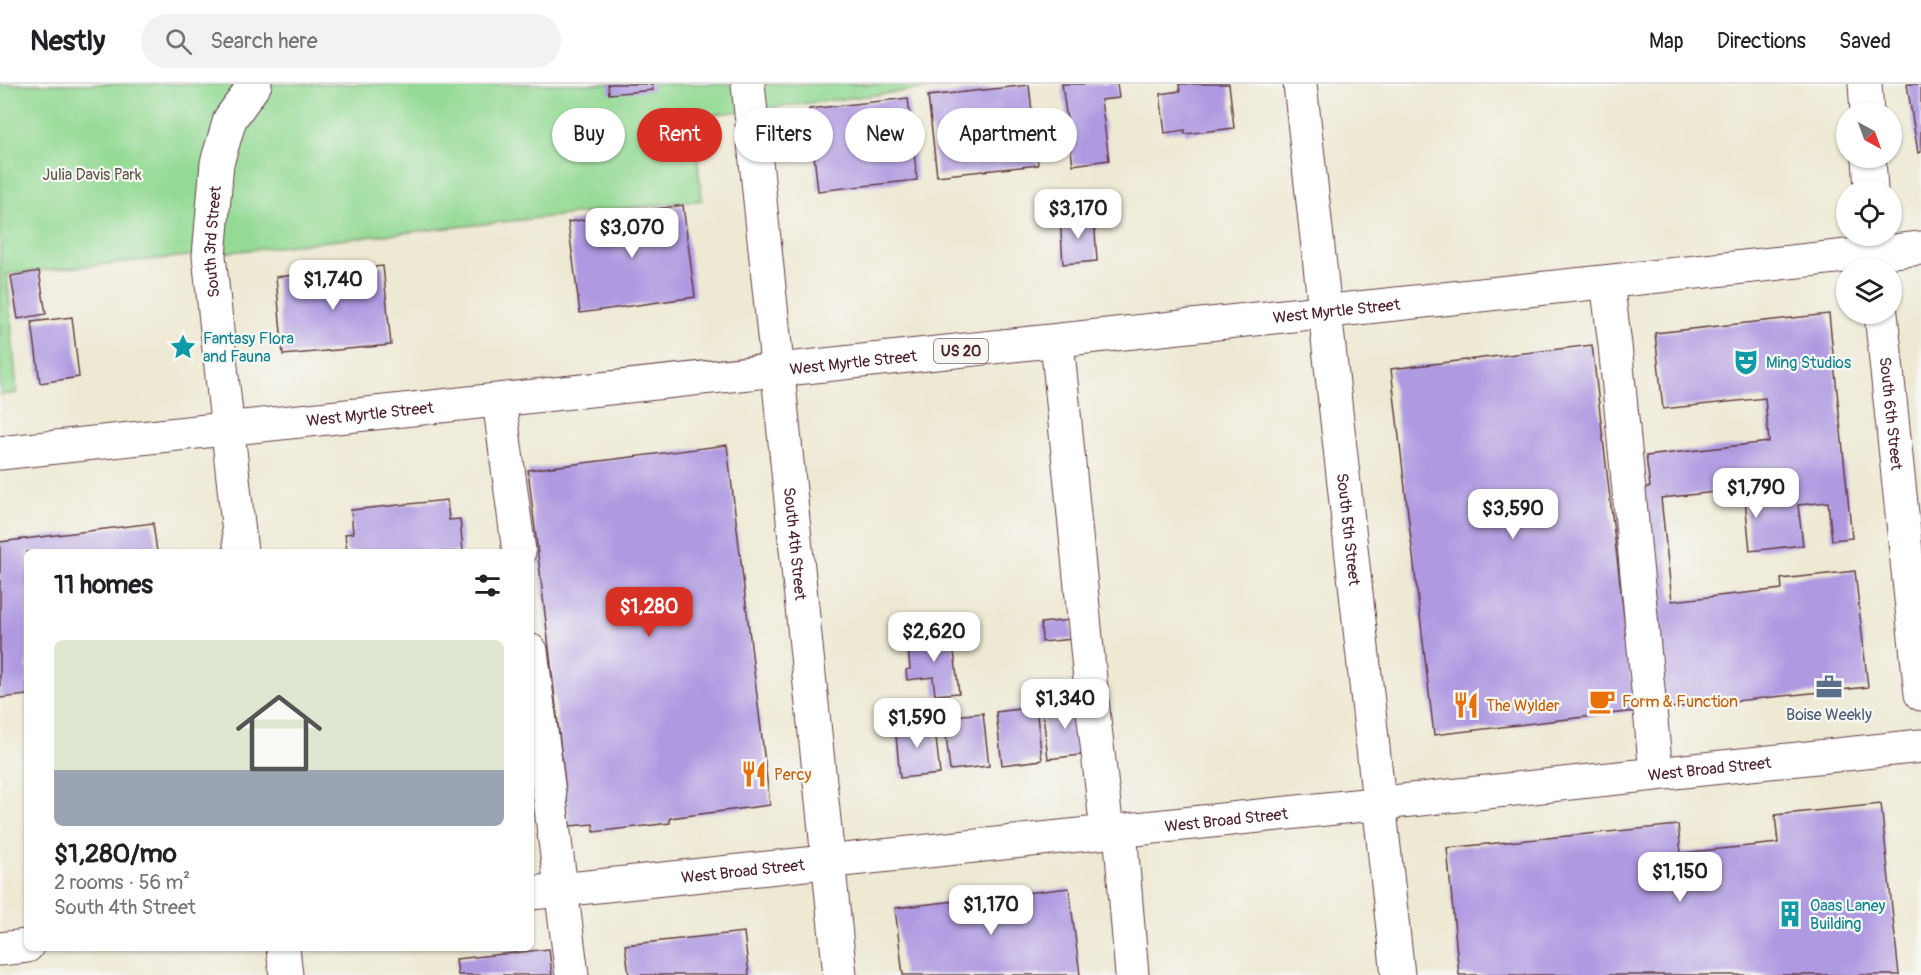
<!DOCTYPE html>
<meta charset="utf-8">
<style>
body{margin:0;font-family:Pangolin,sans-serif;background:#f2f2f2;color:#202124;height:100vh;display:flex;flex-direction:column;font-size:22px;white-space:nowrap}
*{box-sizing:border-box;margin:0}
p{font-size:20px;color:#757577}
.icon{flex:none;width:33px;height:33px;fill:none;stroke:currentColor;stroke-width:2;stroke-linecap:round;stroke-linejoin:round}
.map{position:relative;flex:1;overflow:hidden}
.side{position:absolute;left:24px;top:465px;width:510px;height:402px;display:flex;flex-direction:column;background:#fff;border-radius:9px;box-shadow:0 2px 4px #0004}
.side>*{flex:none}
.banner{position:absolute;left:552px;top:24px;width:570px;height:54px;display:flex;gap:12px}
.needle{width:39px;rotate:139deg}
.fabs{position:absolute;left:1836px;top:18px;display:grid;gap:12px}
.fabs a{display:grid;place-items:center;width:66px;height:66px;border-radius:50%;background:#fff;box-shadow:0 2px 4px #0004;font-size:30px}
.price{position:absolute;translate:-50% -51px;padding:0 14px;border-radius:12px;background:#fff;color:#222;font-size:20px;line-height:39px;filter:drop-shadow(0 2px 3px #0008)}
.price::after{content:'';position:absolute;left:50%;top:36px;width:18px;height:14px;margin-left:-9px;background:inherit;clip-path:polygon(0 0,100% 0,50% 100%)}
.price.selected{background:#d93025;color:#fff}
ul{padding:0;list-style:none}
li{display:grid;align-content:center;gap:12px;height:318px;padding:0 30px}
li+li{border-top:2px solid #e0e0e0}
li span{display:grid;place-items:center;height:186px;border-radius:9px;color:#555}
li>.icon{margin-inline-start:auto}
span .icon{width:108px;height:108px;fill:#fffc;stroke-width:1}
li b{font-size:26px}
h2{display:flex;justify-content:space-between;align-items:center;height:72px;padding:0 30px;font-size:26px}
.pill{padding:0 21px;border-radius:27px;background:#fff;box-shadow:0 2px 4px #0004;font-size:21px;line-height:54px}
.pill.selected{background:#d93025;color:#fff}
header{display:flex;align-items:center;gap:36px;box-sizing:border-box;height:84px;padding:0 30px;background:#fff;border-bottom:2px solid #e0e0e0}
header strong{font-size:28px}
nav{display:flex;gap:33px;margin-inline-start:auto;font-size:21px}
.search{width:420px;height:54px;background:#f2f2f2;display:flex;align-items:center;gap:15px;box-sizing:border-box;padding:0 21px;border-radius:33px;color:#757577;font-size:22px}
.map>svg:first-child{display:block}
.green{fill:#94da94;stroke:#6f7c60;stroke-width:1.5}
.building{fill:#af99e1}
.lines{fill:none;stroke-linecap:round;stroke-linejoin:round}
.minor-casing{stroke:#623d44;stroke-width:35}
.major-casing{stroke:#623d44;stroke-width:35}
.minor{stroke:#fff;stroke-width:33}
.major{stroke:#fff;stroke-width:33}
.labels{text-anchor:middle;stroke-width:4.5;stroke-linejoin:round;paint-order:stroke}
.shield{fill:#f6f6f2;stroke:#7e6067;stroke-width:1.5}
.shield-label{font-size:15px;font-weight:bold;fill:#4a1f2b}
.park-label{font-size:16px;fill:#60574a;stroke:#f6f6f2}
.street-label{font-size:16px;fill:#4a1f2b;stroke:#f6f6f2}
.culture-label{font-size:16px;fill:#0d838f;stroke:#f6f6f2;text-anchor:start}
.food-label{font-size:16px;fill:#c56008;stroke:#f6f6f2;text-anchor:start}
.service-label{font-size:16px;fill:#4e5e75;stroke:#f6f6f2}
</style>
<header>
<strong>Nestly</strong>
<div class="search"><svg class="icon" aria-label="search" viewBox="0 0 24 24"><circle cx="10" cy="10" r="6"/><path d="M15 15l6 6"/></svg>Search here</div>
<nav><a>Map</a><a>Directions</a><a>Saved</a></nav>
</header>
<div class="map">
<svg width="1921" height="891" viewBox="0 0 1921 891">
<rect width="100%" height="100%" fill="#f6f6f2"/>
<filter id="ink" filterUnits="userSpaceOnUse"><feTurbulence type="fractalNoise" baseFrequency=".0167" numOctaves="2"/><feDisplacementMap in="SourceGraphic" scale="12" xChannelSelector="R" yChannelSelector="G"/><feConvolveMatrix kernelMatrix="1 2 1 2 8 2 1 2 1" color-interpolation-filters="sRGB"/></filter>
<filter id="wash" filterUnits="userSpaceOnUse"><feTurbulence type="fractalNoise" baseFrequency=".008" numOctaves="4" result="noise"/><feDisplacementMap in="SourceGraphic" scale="24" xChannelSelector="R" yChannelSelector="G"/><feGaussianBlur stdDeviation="1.35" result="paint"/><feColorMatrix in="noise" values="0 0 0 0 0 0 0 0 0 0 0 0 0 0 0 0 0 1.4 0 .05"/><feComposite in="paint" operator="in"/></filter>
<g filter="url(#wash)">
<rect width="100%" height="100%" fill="#ede9d3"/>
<polygon class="green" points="0,0 966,0 693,33 702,116 248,166 7,190 17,309 0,311"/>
<g id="blocks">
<g class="building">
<polygon points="608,0 652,0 653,6 609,10"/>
<polygon points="1062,0 1117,0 1119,14 1101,16 1109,76 1073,81"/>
<polygon points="1179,0 1229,0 1234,44 1185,50 1185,46 1165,49 1160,10 1180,7"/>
<polygon points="1907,0 1921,0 1921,68 1918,69"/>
<polygon points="1029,1 1038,81 937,92 928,12"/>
<polygon points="908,14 917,96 818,107 809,25"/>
<polygon points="683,121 695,213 580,229 568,138"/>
<polygon points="1094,132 1097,177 1063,180 1060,134"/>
<polygon points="383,182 391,261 283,271 276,193"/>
<polygon points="39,187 46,230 18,235 11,192"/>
<polygon points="1829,230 1852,454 1832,456 1828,418 1798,421 1803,461 1750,467 1744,405 1661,414 1672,517 1782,505 1781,495 1855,487 1868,603 1661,625 1638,404 1650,403 1646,372 1769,358 1765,314 1663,325 1655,249"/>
<polygon points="72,233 79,293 40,299 32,238"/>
<polygon points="1592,261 1635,627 1434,651 1391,285"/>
<polygon points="727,361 770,721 670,734 670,739 594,748 593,740 570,742 528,386"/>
<polygon points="447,416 449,436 460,435 463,468 347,468 345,450 353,449 351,426"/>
<polygon points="153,439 157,468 27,468 27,611 0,614 0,458"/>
<polygon points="1071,536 1073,555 1042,558 1041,539"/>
<polygon points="952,551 959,609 935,611 933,593 907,596 906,586 910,585 908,563 911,563 910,556"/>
<polygon points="1082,617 1088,670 1048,675 1042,621"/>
<polygon points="1036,623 1042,676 1002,681 996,628"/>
<polygon points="983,629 989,682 950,686 944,633"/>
<polygon points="934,636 940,690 900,694 895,641"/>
<polygon points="1881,720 1899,891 1459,891 1447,764 1678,741 1681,769 1778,759 1775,731"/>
<polygon points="1069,804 1080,891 903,891 895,824"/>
<polygon points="744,848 749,891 629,891 625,861"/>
<polygon points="549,865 552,891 458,891 456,875"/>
</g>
</g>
</g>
<g filter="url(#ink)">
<use href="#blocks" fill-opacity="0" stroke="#623d44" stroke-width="1.5"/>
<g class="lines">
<g class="minor-casing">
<g id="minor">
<path id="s1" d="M748,0l92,891"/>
<path id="s2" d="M1300,0l98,891"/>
<polyline points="1865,0 1867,28"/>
<polyline points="1869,74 1871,106"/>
<polyline points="1607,198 1615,261 1656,689"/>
<path id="s3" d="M1881,230l40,380"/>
<polyline points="1057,257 1093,626 1107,747"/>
<polyline points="499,316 519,468"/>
<path id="s4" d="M241,468l-32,-296 8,-93 13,-44 25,-35"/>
<polyline points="531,567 572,891"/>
<polyline points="1120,746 1132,891"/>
<path id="s5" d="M531,809l1390,-147"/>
<polyline points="283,864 286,891"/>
<polyline points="0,865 27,862"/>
</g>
</g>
<g class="major-casing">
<g id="major">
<path id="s6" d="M0,369l1921,-205"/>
</g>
</g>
<use href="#minor" class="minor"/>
<use href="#major" class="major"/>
</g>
</g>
<defs>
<g id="sight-bare" transform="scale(2.07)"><path d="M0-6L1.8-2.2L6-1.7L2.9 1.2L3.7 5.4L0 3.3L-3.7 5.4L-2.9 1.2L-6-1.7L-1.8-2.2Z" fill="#0f9aa8" stroke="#f6f6f2" stroke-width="2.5" paint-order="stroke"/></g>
<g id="theatre-bare" transform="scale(2.07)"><path d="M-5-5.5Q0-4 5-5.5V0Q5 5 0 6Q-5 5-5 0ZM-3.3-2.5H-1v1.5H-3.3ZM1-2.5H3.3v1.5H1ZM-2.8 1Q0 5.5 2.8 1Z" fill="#0f9aa8" stroke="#f6f6f2" stroke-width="2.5" paint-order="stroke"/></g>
<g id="office-bare" transform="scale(2.07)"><path d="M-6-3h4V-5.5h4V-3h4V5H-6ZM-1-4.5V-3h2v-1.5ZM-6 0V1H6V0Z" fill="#5c6f8a" stroke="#f6f6f2" stroke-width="2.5" paint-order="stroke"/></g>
<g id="cafe-bare" transform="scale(2.07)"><path d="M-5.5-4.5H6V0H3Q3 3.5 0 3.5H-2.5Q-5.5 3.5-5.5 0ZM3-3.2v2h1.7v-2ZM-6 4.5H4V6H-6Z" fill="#e8710a" stroke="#f6f6f2" stroke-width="2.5" paint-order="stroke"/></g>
<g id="restaurant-bare" transform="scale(2.07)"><path d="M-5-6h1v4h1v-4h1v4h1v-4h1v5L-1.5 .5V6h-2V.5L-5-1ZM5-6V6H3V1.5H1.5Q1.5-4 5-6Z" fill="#e8710a" stroke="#f6f6f2" stroke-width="2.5" paint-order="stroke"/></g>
<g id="building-bare" transform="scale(2.07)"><path d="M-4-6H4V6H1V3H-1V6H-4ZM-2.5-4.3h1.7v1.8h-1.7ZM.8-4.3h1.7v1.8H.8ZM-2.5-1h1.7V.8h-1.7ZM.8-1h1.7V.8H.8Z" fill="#0f9aa8" stroke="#f6f6f2" stroke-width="2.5" paint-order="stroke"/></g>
</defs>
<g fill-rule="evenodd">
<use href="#sight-bare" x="183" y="263"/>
<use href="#theatre-bare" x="1746" y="278"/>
<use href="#office-bare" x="1829" y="603"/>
<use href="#cafe-bare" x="1602" y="617"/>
<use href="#restaurant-bare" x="1466" y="621"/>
<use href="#restaurant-bare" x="754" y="690"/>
<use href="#building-bare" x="1790" y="830"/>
</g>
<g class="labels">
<rect class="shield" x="934" y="255" width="54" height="24" rx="4.5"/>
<g class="shield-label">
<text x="961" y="272">US 20</text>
</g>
<g class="park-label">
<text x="92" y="96">Julia Davis Park</text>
</g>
<g class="street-label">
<text dy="6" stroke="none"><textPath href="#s4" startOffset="312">South 3rd Street</textPath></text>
<text dy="6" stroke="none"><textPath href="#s6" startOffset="1344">West Myrtle Street</textPath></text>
<text dy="6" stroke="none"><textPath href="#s6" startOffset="858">West Myrtle Street</textPath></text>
<text dy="6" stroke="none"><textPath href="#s6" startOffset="372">West Myrtle Street</textPath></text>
<text dy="6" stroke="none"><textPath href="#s3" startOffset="100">South 6th Street</textPath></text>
<text dy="6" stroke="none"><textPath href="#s2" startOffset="448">South 5th Street</textPath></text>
<text dy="6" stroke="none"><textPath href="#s1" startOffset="462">South 4th Street</textPath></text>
<text dy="6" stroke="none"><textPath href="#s5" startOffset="1185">West Broad Street</textPath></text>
<text dy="6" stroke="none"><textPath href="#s5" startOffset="699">West Broad Street</textPath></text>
<text dy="6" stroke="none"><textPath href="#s5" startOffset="213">West Broad Street</textPath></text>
</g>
<g class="culture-label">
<text x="203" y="260">Fantasy Flora<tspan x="203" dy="18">and Fauna</tspan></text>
<text x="1766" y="284">Ming Studios</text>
<text x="1810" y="827">Oaas Laney<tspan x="1810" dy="18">Building</tspan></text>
</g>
<g class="food-label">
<text x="1622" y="623">Form &amp; Function</text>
<text x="1486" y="627">The Wylder</text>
<text x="774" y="696">Percy</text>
</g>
<g class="service-label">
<text x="1829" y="636">Boise Weekly</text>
</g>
</g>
</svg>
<div class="fabs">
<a><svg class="needle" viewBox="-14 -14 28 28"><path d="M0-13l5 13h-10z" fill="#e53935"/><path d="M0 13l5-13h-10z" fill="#757577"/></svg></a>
<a><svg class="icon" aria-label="locate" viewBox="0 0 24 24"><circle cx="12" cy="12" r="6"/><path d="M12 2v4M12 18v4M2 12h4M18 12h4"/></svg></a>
<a><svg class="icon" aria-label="layers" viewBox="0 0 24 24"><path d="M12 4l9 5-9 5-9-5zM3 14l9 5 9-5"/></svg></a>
</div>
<b class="price" style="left:1078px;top:156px">$3,170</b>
<b class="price" style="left:632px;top:175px">$3,070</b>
<b class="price" style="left:333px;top:227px">$1,740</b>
<b class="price" style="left:1756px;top:435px">$1,790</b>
<b class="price" style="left:1513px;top:456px">$3,590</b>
<b class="price selected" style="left:649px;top:554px">$1,280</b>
<b class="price" style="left:934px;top:579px">$2,620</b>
<b class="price" style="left:1065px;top:646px">$1,340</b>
<b class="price" style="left:917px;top:665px">$1,590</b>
<b class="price" style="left:1680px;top:819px">$1,150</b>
<b class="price" style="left:991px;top:852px">$1,170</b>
<div class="banner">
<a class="pill">Buy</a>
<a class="pill selected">Rent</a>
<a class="pill">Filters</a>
<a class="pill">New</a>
<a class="pill">Apartment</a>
</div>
<section class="side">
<h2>11 homes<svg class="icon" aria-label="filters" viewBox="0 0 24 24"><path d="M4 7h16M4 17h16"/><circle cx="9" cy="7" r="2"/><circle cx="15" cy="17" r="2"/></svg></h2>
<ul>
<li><span style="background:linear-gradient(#dfe7d0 70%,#9aa5b1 0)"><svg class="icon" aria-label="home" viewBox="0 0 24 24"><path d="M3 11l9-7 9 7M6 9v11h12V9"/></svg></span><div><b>$1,280/mo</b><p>2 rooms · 56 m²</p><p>South 4th Street</p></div></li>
</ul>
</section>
</div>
